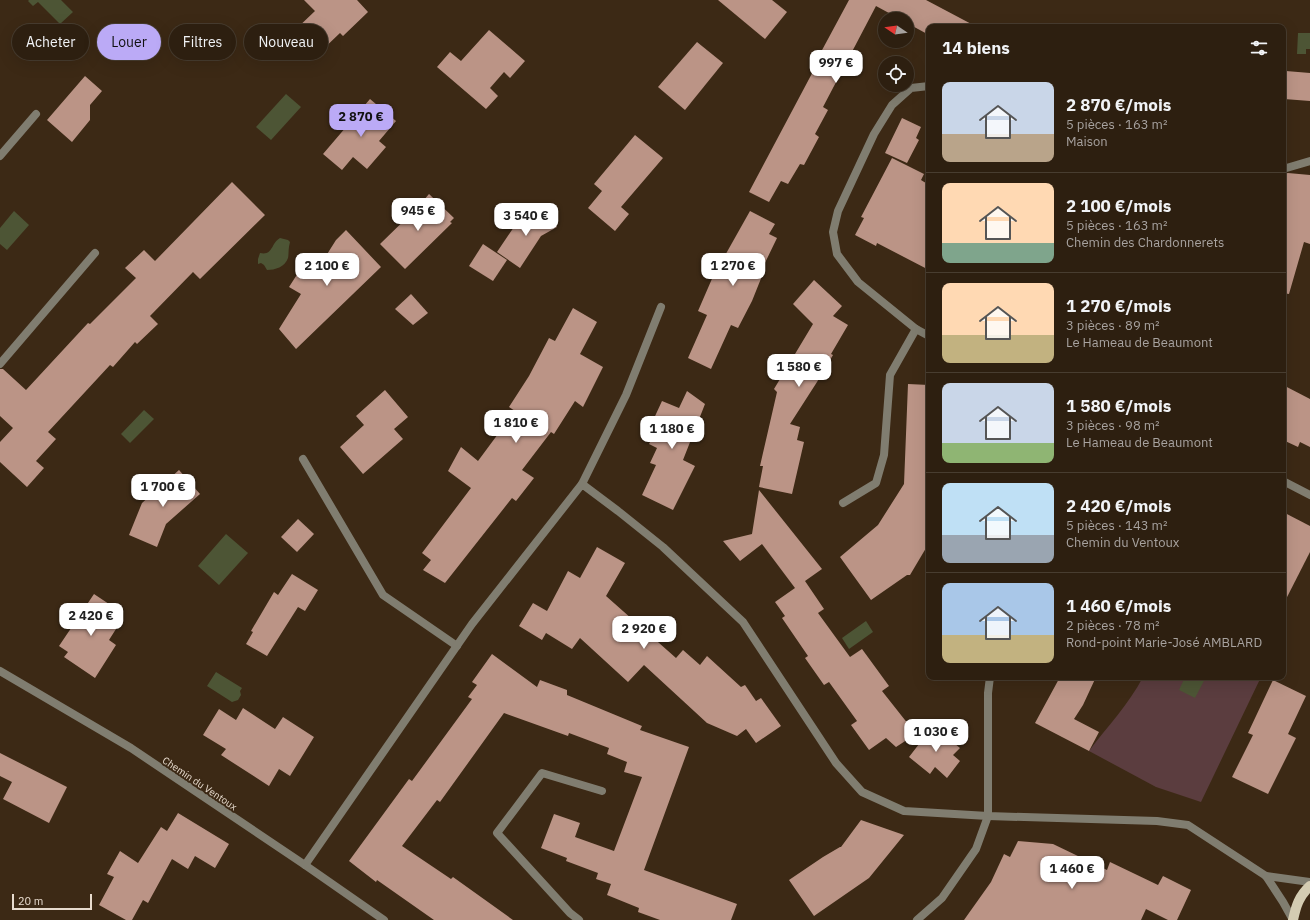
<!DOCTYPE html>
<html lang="fr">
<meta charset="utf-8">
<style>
body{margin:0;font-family:"IBM Plex Sans",sans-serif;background:#392c1e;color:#f1f3f6;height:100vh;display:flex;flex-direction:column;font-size:15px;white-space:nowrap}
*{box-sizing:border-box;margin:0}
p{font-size:13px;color:#a7a29f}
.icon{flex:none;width:22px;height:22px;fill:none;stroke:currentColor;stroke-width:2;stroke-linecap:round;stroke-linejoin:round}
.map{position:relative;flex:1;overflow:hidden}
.sheet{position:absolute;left:926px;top:24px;width:360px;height:656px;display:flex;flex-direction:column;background:#2d1f10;border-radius:8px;box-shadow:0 4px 16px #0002,0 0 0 1px #483d30}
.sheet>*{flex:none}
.hud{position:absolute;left:12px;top:24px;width:380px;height:36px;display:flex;gap:8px}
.needle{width:26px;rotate:283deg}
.tools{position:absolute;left:878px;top:12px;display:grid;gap:8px}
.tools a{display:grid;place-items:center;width:36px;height:36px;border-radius:50%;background:#2d1f10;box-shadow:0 4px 16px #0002,0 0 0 1px #483d30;font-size:20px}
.scale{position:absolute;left:12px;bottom:10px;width:80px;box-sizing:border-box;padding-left:4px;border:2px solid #e7dbce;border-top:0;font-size:11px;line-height:14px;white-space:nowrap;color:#e7dbce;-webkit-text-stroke:3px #3c2915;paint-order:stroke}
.price{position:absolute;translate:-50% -34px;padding:0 9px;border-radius:8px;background:#fff;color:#222;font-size:13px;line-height:26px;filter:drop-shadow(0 1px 2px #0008)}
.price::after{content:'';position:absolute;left:50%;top:24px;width:12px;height:9px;margin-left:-6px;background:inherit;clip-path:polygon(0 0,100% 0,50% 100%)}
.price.current{background:#bbaaf6;color:#111}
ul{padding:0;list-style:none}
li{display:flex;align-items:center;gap:12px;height:100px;padding:0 16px}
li+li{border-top:1px solid #483d30}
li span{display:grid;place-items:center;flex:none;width:112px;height:80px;border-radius:8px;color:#555}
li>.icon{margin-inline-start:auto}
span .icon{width:48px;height:48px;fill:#fffc;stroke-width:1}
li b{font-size:17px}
h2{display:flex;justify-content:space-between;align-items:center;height:48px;padding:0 16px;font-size:17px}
.pill{padding:0 14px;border-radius:18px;background:#2d1f10;box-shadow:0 4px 16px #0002,0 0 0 1px #483d30;font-size:14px;line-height:36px}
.pill.current{background:#bbaaf6;color:#111}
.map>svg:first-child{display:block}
.green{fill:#5b3d3f}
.water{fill:#4d5535}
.building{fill:#bb9486}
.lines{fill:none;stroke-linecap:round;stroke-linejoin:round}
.street{stroke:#807d70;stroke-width:8}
.primary{stroke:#d4ccb2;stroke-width:10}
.labels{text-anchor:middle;stroke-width:4;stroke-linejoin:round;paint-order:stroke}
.street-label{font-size:10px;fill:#e7dbce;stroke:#3c2915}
</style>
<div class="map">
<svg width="1310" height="920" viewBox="0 0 1310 920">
<rect width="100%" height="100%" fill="#3c2915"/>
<path class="green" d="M1143,677h118l-60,125 -45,-15 -67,-36c18,-24 40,-47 54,-74z"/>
<g class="water">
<polygon points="29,0 61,0 73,12 60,24 38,2 33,6 28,1"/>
<polygon points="1298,33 1310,33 1310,49 1306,49 1306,54 1297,54"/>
<polygon points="286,94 301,107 271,140 256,127"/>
<polygon points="14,211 29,225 7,250 0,244 0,228"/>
<path d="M280,238l8,2 2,2c-2,7 -1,12 -2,16 -3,9 -13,12 -21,12l-3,-5 -3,-2 -3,1v-5l2,-6c13,3 11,-10 20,-15z"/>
<polygon points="144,410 154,419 130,443 121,434"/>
<polygon points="226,534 248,553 219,585 198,566"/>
<polygon points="866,621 873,632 849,649 842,638"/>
<polygon points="216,672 242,688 240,691 241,695 238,700 232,702 207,686"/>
<polygon points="1185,677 1206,677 1195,698 1179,690"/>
</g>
<g class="building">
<polygon points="304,0 357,0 368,12 343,36 340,33 318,54 294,31 315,11"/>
<polygon points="718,0 772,0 787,12 765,39"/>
<polygon points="849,0 926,0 977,27 929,27 929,35 907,23 907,19 900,19 876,6 823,107 828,110 815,134 819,137 804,165 800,164 788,184 781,181 769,202 749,192 817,64 814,65"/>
<polygon points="489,30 525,61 510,78 504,72 490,88 498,96 486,109 437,67 450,52 461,61"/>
<polygon points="697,42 723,63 685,110 658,87"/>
<polygon points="1286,71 1310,73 1310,101 1284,99"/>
<polygon points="85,76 102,91 90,105 90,120 72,142 47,120"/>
<polygon points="370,99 396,121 379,141 386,147 367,169 353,157 342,170 323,154"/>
<polygon points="902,118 921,127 916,138 919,140 907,163 885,153"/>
<polygon points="635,135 663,158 621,207 629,214 615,231 588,208 602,191 594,184"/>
<polygon points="892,158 924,174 921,180 929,185 929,270 877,243 876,246 855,235 864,218 861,217"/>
<polygon points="1288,173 1310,175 1310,244 1304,242 1289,294 1283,293 1283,174"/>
<polygon points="232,182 265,215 200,279 193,272 150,316 158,324 137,344 135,342 113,367 110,365 48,432 56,439 36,461 44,468 27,487 0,462 0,442 13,428 0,416 0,369 3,369 26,390 88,323 90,324 136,278 125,268 144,250 155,261"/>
<polygon points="429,194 454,218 450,222 452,223 405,269 380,244 418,207"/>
<polygon points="546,207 557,227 541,236 520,268 497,252 516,224"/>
<polygon points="750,211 775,224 769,234 777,238 762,269 764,271 752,301 738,328 731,325 711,369 688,358 707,315 698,311 721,258 723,259"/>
<polygon points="346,230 381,267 296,349 279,329 301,294 289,287 307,259 319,267 336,240"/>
<polygon points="483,244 507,260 493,281 469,266"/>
<polygon points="814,280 842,306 833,316 848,325 831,354 833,355 817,382 790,424 800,427 797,440 804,442 792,494 759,487 763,466 760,466 777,392 774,389 813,324 793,304"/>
<polygon points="411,294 428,313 413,325 395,309"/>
<polygon points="573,308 597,322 580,354 603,367 583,407 575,401 554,434 551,432 522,470 534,478 516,501 512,498 445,583 423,570 431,560 422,553 471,488 448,471 461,447 478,461 515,411 509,407 529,376 549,338 555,341"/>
<polygon points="908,384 929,385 929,543 910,575 907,575 871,600 840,557 878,525 904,484"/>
<polygon points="1283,385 1310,399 1310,447 1300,442 1298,447 1283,440"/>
<polygon points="385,390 408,417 394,429 403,439 363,474 340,447 364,425 356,416"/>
<polygon points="687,391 705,404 683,460 695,466 673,510 642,495 656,465 650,463 657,448 649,444 656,430 650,427 662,401 679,408"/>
<polygon points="179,470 200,494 166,524 157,547 129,535 142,503"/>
<polygon points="759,490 822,569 805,581 824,609 818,613 850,657 862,649 889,686 882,691 916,734 896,747 886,738 869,750 851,725 857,721 829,682 824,685 805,658 808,656 782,618 785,616 775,602 795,588 762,544 740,561 723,541 752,534"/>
<polygon points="1283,512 1310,526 1310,552 1283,605"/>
<polygon points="298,519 314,534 297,552 281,537"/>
<polygon points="597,547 625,563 606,596 676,658 683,650 700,665 707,656 741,687 745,685 756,701 761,698 781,726 756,743 746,729 737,736 707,723 644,665 628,682 580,638 572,649 546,633 542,640 519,626 533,603 547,611 568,571 580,578"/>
<polygon points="292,574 318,590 305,611 298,607 267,656 246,644 253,632 251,631 274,592 278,595"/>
<polygon points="94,594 115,608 106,622 116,629 109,640 116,645 95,678 64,657 68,652 59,646"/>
<polygon points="492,654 537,687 540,680 567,690 567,695 642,726 640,730 689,747 644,870 737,904 731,920 660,920 638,912 639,908 607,895 611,884 596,879 598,873 566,861 567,858 541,848 554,814 580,823 575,837 614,851 642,777 624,772 627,762 607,754 609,748 569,733 568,736 504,713 440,802 437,800 402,846 451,879 453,877 513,920 434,920 377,880 376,882 349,861 409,779 412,781 472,699 468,697 477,685 472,682"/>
<polygon points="1060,677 1096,677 1083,705 1074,719 1099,732 1089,751 1035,723"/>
<polygon points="1273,680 1306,696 1288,734 1296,738 1268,794 1232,777 1253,735 1248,733"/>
<polygon points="243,708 275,729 283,717 314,737 290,776 279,769 269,786 221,755 226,749 203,735 219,709 236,720"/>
<polygon points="933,726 960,748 953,755 960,761 947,778 935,767 930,774 909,757"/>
<polygon points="0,753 67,787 49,823 3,799 12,782 0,776"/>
<polygon points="178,813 229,844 215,868 195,856 188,869 172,859 148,903 143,900 132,920 126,920 99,905 114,877 107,874 120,851 138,863 161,827 167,831"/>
<polygon points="861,820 904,835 869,878 814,916 789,880 823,857 840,847 841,847"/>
<polygon points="1018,841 1053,844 1107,870 1110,862 1158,885 1163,876 1191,890 1177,920 1168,920 1146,909 1141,920 964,920 991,882 1004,854 1010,857"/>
</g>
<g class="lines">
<g class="street">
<polyline points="929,86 911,88 892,105 874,134 838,211 833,232 837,254 858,282 916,329 929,336"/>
<polyline points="0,156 36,114"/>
<polyline points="1283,169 1310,161"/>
<polyline points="0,364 95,253"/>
<polyline points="303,459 383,595 457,646"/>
<polyline points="1283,481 1310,495"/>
<polyline points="582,484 626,395 661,307"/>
<polyline points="843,503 876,483 884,455 890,375 916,329"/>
<polyline points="0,671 131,748 305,865 384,920"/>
<polyline points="305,865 472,624 582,484 618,511 663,547 743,622 836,763 862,792 904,811 988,816 1157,821 1188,825 1266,876 1283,902 1293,920"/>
<polyline points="1266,876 1310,882"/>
<polyline points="579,920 570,913 497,833 542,773 602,791"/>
<polyline points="917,920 942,898 976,849 988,816 988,693 990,677"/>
</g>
<path class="primary" d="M1293,920c3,-14 6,-24 17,-34"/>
</g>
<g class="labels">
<g class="street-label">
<text transform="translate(200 783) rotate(34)" y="4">Chemin du Ventoux</text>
</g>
</g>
</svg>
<div class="tools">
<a><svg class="needle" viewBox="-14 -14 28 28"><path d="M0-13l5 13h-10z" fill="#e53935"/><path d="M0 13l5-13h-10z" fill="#a7a29f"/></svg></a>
<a><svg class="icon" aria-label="locate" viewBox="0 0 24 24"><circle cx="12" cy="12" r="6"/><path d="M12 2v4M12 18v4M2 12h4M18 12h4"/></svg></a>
</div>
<div class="scale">20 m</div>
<b class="price" style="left:836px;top:84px">997 €</b>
<b class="price current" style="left:361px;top:138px">2 870 €</b>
<b class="price" style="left:418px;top:232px">945 €</b>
<b class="price" style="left:526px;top:237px">3 540 €</b>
<b class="price" style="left:327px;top:287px">2 100 €</b>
<b class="price" style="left:733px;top:287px">1 270 €</b>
<b class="price" style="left:799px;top:388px">1 580 €</b>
<b class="price" style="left:516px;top:444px">1 810 €</b>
<b class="price" style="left:672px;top:450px">1 180 €</b>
<b class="price" style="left:163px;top:508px">1 700 €</b>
<b class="price" style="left:91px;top:637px">2 420 €</b>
<b class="price" style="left:644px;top:650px">2 920 €</b>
<b class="price" style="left:936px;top:753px">1 030 €</b>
<b class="price" style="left:1072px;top:890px">1 460 €</b>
<div class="hud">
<a class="pill">Acheter</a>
<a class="pill current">Louer</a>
<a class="pill">Filtres</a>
<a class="pill">Nouveau</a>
</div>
<section class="sheet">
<h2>14 biens<svg class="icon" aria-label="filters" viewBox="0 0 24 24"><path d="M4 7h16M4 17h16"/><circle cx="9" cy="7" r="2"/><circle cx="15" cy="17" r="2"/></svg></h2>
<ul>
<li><span style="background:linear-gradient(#c9d6e8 65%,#b9a48a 0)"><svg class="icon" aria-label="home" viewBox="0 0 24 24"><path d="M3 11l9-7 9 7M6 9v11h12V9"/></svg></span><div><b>2 870 €/mois</b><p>5 pièces · 163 m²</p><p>Maison</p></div></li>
<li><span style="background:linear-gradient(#ffd9b3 75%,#7fa58c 0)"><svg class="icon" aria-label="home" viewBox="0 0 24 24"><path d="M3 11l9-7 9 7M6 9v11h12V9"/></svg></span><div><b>2 100 €/mois</b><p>5 pièces · 163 m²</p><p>Chemin des Chardonnerets</p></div></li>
<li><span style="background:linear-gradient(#ffd9b3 65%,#c2b280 0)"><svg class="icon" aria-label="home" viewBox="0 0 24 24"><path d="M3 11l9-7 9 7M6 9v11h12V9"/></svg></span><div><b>1 270 €/mois</b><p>3 pièces · 89 m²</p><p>Le Hameau de Beaumont</p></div></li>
<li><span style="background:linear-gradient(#c9d6e8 75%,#8fb573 0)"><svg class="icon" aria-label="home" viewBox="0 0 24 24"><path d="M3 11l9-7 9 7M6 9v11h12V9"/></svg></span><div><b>1 580 €/mois</b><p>3 pièces · 98 m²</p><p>Le Hameau de Beaumont</p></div></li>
<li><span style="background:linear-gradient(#bfe0f5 65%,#9aa5b1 0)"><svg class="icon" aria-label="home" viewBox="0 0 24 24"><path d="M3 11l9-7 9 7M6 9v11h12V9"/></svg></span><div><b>2 420 €/mois</b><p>5 pièces · 143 m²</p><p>Chemin du Ventoux</p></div></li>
<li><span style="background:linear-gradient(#a9c7e8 65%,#c2b280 0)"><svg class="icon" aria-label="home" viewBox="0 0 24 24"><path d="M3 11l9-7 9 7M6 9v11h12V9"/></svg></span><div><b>1 460 €/mois</b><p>2 pièces · 78 m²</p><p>Rond-point Marie-José AMBLARD</p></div></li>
</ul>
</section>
</div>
